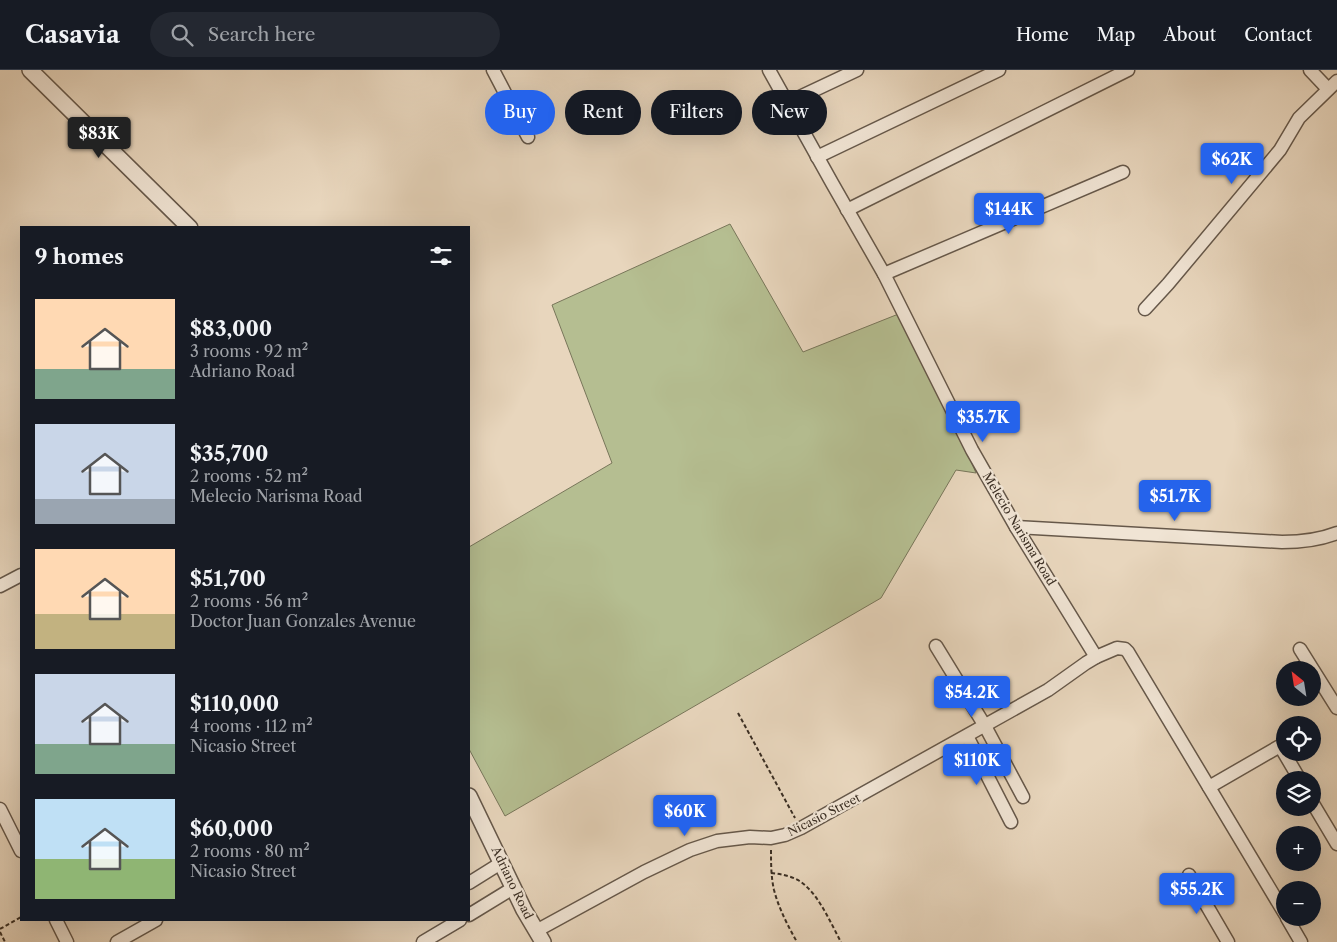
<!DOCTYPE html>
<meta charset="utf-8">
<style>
body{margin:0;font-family:"Libre Caslon Text",serif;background:#242831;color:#f1f3f6;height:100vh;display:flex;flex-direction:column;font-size:19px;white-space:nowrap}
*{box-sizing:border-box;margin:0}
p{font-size:16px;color:#9ea1a6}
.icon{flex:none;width:28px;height:28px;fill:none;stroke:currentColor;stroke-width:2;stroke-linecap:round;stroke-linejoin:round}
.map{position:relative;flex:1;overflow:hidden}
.drawer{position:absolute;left:20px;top:156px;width:450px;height:695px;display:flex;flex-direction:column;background:#171b24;border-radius:0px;box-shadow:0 5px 20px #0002}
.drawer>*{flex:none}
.banner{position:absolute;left:485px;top:20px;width:475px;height:45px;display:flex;gap:10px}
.needle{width:32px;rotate:330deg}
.fabs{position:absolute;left:1276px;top:591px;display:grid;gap:10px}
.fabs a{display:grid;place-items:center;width:45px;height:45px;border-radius:50%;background:#171b24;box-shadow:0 5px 20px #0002;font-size:25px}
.price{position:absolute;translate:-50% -42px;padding:0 11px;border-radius:5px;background:#2563eb;color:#fff;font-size:16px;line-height:32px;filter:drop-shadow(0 1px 2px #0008)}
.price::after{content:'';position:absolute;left:50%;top:30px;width:15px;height:11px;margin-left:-8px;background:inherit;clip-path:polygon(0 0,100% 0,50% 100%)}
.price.current{background:#222;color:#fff}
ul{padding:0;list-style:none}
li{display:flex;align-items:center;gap:15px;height:125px;padding:0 15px}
li span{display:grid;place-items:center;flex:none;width:140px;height:100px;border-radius:0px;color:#555}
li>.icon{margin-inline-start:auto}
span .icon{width:60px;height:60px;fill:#fffc;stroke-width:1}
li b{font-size:21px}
h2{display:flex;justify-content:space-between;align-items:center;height:60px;padding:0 15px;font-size:21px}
.chip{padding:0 18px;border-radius:22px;background:#171b24;box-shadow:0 5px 20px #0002;font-size:18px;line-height:45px}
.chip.current{background:#2563eb;color:#fff}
header{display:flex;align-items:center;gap:30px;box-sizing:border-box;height:70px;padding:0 25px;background:#171b24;border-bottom:1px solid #363941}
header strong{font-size:24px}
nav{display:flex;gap:28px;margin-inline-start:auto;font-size:18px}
.search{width:350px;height:45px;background:#242831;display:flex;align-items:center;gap:12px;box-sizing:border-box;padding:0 18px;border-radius:28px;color:#9ea1a6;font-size:19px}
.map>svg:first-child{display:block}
.green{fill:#b5be91;stroke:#78765a}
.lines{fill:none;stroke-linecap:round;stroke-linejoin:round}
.minor-casing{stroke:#66584a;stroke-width:15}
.tertiary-casing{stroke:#66584a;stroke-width:18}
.path{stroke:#3a2e23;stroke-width:2;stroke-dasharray:4 2.5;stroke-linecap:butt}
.minor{stroke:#f0e4d4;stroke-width:12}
.tertiary{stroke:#f0e4d4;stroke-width:15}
.labels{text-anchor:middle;stroke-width:4.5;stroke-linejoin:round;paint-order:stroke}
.street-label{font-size:12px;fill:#3a2e23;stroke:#f0e4d4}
</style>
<header>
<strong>Casavia</strong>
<div class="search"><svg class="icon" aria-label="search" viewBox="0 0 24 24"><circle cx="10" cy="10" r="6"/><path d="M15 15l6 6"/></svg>Search here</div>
<nav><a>Home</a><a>Map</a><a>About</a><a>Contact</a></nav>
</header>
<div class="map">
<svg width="1337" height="872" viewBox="0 0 1337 872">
<rect width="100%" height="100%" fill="#e8d6bd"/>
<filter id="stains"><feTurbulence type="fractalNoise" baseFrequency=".004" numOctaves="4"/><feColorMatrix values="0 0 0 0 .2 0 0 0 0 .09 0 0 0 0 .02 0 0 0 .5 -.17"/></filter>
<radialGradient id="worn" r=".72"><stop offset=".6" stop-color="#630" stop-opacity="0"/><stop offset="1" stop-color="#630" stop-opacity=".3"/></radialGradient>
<polygon class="green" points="730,154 803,282 906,241 976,403 956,400 881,528 505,746 469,679 469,477 612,393 552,235"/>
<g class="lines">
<g class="minor-casing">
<g id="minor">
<polyline points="493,0 528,67"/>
<polyline points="769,0 832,113 884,204 972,380 1016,457 1096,587 1117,578 1125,579 1128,582 1285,844"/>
<polyline points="1310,0 1328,19"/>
<polyline points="787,33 857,0"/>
<polyline points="817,87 999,0"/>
<polyline points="847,140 1128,0"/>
<polyline points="884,204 1123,102"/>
<polyline points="1145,239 1168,214 1280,80 1299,48 1337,11"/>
<path d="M1016,457l266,15c19,0 37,-2 55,-9"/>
<polyline points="0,516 21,505"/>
<polyline points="936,576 985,656 1023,727"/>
<polyline points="1300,579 1337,638"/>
<polyline points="967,666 1011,752"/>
<polyline points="1209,717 1280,676 1300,710"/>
<polyline points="1312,732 1337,774"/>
<polyline points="0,739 21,781"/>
<polyline points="1189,805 1228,872"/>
<polyline points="469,813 501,793"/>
<polyline points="469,845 513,818"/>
<polyline points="1287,848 1301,872"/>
<polyline points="56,850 67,872"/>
<polyline points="536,861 644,802 690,780 717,771 750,767 771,768 785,765 801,758 1048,620 1086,593 1096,587"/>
<polyline points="117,872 156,850"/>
<polyline points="423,872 460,850"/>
</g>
</g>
<g class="tertiary-casing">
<g id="tertiary">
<polyline points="30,0 190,158"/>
<polyline points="469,726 524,840 543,872"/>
</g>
</g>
<g class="path">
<polyline points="738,643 795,748"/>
<path d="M771,780c0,13 0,27 3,40 5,19 14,36 23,52"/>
<path d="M771,803c10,1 19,3 27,7 20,12 32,42 43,62"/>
<polyline points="0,859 21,847"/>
<polyline points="0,862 5,872"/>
</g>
<use href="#minor" class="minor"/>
<use href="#tertiary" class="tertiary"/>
</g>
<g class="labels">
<g class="street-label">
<text transform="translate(1019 459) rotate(59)" y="4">Melecio Narisma Road</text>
<text transform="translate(824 745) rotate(-27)" y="4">Nicasio Street</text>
<text transform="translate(512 813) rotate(64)" y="4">Adriano Road</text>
</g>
</g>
<rect width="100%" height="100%" filter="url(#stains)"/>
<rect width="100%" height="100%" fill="url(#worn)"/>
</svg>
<div class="fabs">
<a><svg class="needle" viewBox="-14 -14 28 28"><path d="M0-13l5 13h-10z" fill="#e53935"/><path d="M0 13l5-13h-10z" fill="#9ea1a6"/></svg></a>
<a><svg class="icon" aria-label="locate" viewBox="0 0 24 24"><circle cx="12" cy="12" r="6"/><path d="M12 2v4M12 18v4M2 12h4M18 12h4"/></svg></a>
<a><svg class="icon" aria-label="layers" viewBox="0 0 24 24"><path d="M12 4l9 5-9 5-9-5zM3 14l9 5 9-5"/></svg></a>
<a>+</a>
<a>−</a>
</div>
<b class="price current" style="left:99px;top:89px">$83K</b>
<b class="price" style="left:1232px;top:115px">$62K</b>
<b class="price" style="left:1009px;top:165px">$144K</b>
<b class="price" style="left:983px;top:373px">$35.7K</b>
<b class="price" style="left:1175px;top:452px">$51.7K</b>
<b class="price" style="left:972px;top:648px">$54.2K</b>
<b class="price" style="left:977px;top:716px">$110K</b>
<b class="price" style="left:685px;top:767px">$60K</b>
<b class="price" style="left:1197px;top:845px">$55.2K</b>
<div class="banner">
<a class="chip current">Buy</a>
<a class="chip">Rent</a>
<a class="chip">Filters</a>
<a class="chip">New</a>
</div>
<section class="drawer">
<h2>9 homes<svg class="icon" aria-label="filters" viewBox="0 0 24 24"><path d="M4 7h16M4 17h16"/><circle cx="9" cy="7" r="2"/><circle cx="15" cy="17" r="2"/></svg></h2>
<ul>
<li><span style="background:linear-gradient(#ffd9b3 70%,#7fa58c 0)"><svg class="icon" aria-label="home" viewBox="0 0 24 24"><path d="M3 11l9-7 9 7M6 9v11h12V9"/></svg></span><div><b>$83,000</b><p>3 rooms · 92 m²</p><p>Adriano Road</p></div></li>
<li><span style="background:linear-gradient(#c9d6e8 75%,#9aa5b1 0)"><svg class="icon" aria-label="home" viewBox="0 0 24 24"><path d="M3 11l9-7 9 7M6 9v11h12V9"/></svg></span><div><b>$35,700</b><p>2 rooms · 52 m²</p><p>Melecio Narisma Road</p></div></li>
<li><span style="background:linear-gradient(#ffd9b3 65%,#c2b280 0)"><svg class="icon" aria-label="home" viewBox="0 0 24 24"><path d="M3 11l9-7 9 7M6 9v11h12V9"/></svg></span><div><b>$51,700</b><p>2 rooms · 56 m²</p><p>Doctor Juan Gonzales Avenue</p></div></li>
<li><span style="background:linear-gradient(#c9d6e8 70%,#7fa58c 0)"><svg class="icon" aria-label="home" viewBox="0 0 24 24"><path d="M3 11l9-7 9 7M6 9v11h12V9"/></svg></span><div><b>$110,000</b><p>4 rooms · 112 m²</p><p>Nicasio Street</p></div></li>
<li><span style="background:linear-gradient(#bfe0f5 60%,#8fb573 0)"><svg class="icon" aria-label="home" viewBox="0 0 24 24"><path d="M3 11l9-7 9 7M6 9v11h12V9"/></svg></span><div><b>$60,000</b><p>2 rooms · 80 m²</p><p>Nicasio Street</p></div></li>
</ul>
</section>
</div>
